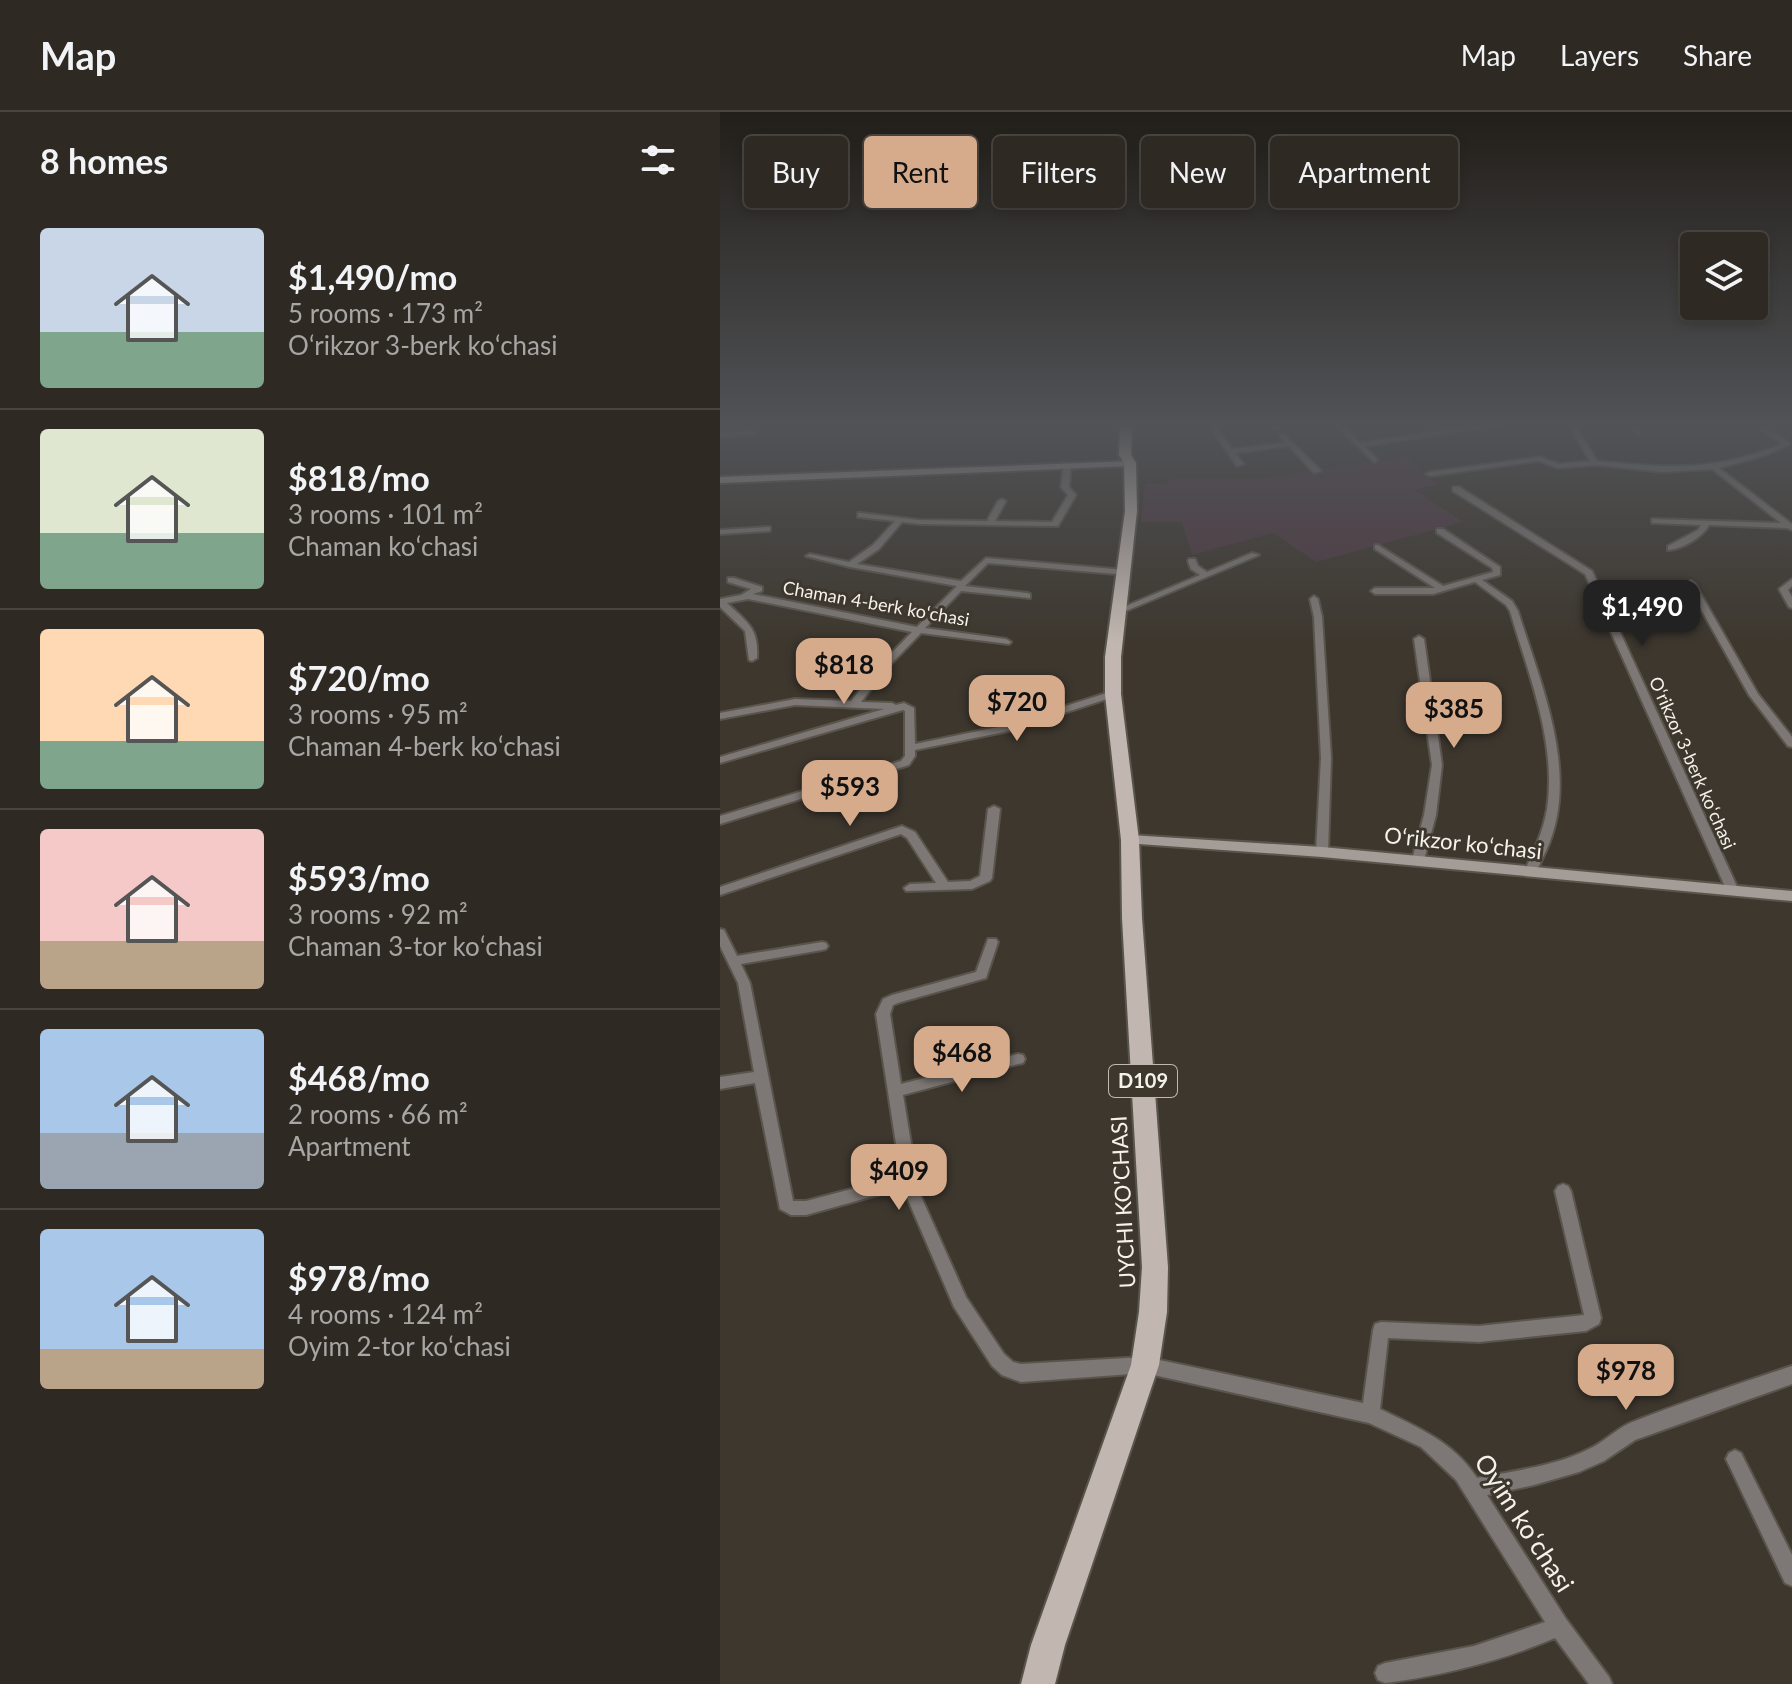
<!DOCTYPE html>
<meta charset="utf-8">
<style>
body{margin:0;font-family:Lato,sans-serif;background:#36312a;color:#f1f3f6;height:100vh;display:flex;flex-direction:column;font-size:30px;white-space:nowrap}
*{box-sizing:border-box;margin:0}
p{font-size:26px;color:#a7a6a5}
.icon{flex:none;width:44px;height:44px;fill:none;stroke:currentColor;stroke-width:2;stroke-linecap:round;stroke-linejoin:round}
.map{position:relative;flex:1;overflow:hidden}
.panel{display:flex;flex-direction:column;background:#2e2922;width:720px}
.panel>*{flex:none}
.top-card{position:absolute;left:24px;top:24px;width:760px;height:72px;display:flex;gap:16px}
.controls{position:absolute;left:960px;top:120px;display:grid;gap:16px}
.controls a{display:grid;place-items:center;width:88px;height:88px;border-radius:8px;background:#2e2922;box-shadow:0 4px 12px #0003,0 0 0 2px #494540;font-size:40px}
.price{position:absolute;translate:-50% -68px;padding:0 18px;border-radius:16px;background:#d6ab8b;color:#111;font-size:26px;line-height:52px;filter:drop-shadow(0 2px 4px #0008)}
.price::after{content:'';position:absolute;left:50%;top:48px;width:24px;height:18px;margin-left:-12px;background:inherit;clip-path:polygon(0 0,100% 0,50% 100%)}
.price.selected{background:#222;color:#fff}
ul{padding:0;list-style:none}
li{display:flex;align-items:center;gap:24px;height:200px;padding:0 40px}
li+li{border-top:2px solid #494540}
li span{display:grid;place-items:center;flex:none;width:224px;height:160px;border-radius:8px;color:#555}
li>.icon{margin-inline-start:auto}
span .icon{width:96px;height:96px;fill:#fffc;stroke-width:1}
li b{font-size:34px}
h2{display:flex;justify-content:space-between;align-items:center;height:96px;padding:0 40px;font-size:34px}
.tag{padding:0 28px;border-radius:8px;background:#2e2922;box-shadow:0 4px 12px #0003,0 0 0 2px #494540;font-size:28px;line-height:72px}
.tag.selected{background:#d6ab8b;color:#111}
header{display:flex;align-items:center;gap:48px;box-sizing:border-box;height:112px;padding:0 40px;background:#2e2922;border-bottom:2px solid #494540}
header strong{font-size:38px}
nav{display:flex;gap:44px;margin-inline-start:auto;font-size:28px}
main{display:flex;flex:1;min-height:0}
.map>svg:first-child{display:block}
.education{fill:#4d3941}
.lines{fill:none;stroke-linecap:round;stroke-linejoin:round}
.street-casing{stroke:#5a554c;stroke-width:4}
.secondary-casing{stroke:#5a554c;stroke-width:4}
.primary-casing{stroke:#5a554c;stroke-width:4}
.street{fill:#7d7875;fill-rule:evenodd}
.secondary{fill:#a49c96;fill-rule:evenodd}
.primary{fill:#c1b7b0;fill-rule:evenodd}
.labels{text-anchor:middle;stroke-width:6;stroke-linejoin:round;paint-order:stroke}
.far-street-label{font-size:18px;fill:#f5f1eb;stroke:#3d372e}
.shield{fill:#3d372e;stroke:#beb9b2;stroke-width:2}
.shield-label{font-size:20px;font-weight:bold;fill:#f5f1eb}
.street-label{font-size:22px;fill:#f5f1eb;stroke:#3d372e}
.near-street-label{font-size:26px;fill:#f5f1eb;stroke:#3d372e}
</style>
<header>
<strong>Map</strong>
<nav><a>Map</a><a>Layers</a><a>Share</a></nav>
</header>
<main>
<section class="panel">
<h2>8 homes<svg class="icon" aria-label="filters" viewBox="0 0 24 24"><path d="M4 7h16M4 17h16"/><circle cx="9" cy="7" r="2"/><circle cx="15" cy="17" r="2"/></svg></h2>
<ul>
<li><span style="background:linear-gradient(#c9d6e8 65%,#7fa58c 0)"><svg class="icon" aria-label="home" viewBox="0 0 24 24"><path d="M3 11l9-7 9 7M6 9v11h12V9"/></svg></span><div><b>$1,490/mo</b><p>5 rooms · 173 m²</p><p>Oʻrikzor 3-berk koʻchasi</p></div></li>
<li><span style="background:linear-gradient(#dfe7d0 65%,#7fa58c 0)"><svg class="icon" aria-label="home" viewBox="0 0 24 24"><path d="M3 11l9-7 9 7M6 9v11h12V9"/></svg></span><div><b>$818/mo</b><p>3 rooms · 101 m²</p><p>Chaman koʻchasi</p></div></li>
<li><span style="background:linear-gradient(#ffd9b3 70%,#7fa58c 0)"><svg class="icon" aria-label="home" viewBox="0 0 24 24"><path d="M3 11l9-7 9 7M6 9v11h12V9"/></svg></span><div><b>$720/mo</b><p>3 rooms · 95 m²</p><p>Chaman 4-berk koʻchasi</p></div></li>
<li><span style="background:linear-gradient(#f6c9c9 70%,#b9a48a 0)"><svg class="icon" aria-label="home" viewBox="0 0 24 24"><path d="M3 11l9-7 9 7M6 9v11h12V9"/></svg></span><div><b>$593/mo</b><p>3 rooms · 92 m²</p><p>Chaman 3-tor koʻchasi</p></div></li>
<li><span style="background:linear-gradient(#a9c7e8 65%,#9aa5b1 0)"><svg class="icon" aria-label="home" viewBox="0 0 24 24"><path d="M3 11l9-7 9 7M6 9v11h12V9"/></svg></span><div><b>$468/mo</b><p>2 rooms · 66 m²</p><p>Apartment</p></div></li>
<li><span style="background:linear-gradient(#a9c7e8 75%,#b9a48a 0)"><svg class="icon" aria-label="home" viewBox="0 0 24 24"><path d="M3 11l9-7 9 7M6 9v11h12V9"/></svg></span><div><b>$978/mo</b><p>4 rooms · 124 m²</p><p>Oyim 2-tor koʻchasi</p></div></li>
</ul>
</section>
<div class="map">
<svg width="1072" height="1572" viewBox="0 0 1072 1572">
<rect width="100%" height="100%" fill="#3d372e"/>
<polygon class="education" points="686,345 717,372 695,378 743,410 596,450 553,421 472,443 462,410 421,410 425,372 448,371 449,367 536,367"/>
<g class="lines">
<g class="street-casing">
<g id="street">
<polygon points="34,311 40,311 35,322 0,325 0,321 30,319"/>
<polygon points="487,311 494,311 512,337 565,331 559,323 564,322 601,359 594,361 569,334 515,341 524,352 517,354"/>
<polygon points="553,311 566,311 554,317 551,315"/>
<polygon points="613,311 620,311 640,331 775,311 794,311 644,334 658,348 654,350"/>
<path d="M847,311h7l23,38c71,7 117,11 185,-17l-30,-21h8l29,20v2l-26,11 -44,12 73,56v6l-5,-2 -78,-3c-7,13 -27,24 -41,25v-4l30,-16 3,-5 -46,-2h-3v-4l129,4 -69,-54 -49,3 -68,-7 -37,3 -19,-7 -109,15 -4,-2 4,-2 110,-15 19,7 31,-3z"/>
<polygon points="909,311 916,311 920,322 916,322"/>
<path d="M344,351l7,2 -2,22 7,8 -18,31 -139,-2 -17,-2 -23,27 -22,15 104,17 25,-23 139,12 4,3 -1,2 -140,-12 -23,23 62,7 3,1v4l-69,-7 -36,37 81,11 5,3 -2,2 -88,-11 -34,35 -26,34 31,1 4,2 8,-2 10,5 1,36 88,-18 110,-35 3,1v4l-107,35 -94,19v6l-6,9 -189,59v-8l181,-55 4,-5v-45l-2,-1 -183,53v-6l164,-48 -89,-4 -75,14v-6l75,-14 56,2 30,-37 31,-32 -164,-33 -21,4c20,19 32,25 30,55l-5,3 -3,-1 -4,-29 -25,-24v-8l21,-4 10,-6 -23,-7v-4h6l28,9v4l-9,3 164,33 40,-41 -107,-19 -44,-11 4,-2 39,8 24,-17 22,-24 -37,-4v-4h3l58,7 68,1 11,-20 4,-2 4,2 -11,20 57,1 16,-27 -7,-8z"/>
<polygon points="733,375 739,375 872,459 1019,779 1017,782 1009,782 1007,779 865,462 733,379"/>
<polygon points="47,415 50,415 50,419 0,422 0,418"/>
<path d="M717,417h6l57,38v8l-18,5 30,21 6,10c23,74 63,164 28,240 -5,9 -7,20 -16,25l-6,-4c10,-21 19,-40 23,-63 10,-67 -19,-136 -37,-198l-4,-6 -31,-23 -42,12h-58l-4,-3 4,-3h60l-60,-39v-4h3l65,41 50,-14 -1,-4 -55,-35z"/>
<polygon points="532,441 539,443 401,501 398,502 394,499 480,463 471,457 468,449 469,447 475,447 478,454 487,460"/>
<polygon points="1072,467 1072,474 1068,478 1072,485 1072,496 1069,495 1059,477"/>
<polygon points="971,469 975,472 1038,582 1072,625 1072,635 1068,634 1029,583 967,472"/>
<polygon points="594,484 598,487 602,505 611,646 608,740 602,744 596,740 601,646 594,505 590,487"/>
<polygon points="699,524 704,527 722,653 716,703 704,748 698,752 692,748 704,703 712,653 694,527"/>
<polygon points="274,694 280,697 272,766 270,769 252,777 186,779 184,776 190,772 216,771 187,726 181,722 0,783 0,775 182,714 195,720 228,770 250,769 260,764 268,697"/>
<path d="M0,817l4,1 13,26 85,-14 4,1 2,3 -2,3 -4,1 -81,14 9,19 43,218h13l95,-25 -25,-162 7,-15 9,-4 84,-23 12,-33h8l2,3 -12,36 -85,24 -8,3 -3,9 11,70 117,-30 5,1 2,4 -2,4 -5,1 -115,31 16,97 47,105 38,57 9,8 8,2 124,-7 218,46 10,-73 2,-6 6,-2 98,4 105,-11 -29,-124 3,-5 5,-2 5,2 3,5 30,127 -2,6 -13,7 -107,11 -91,-4 -8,71c37,18 74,33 97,69 36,-7 79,-12 112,-29 15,-7 26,-19 41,-26 53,-21 108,-39 162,-57v18l-157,56 -31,21 -25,11 -45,13 -47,10 79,124 43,58 3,7h-23l-34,-46c-54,23 -111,37 -170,45l-7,-3 -3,-7 3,-7 7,-3 89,-17 71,-24 -89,-142 -35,-33 -52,-24 -224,-50 -124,9 -19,-7 -10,-9 -38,-59 -51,-119 -97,27h-15l-11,-6 -25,-126 -35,6v-12l34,-5 -16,-89 -18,-37z"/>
<polygon points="1015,1338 1021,1341 1072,1443 1072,1474 1065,1471 1009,1353 1006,1347 1009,1341"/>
</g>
</g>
<g class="secondary-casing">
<g id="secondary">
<polygon points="413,349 413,353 410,354 0,371 0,365"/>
<polygon points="410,723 602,735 1072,779 1072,789 602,745 405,731 402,728"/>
</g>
</g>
<g class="primary-casing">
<polygon id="primary" points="400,311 412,311 411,343 416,351 417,399 401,545 401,582 419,728 422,806 448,1155 447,1200 439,1253 345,1533 335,1572 301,1572 311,1533 411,1253 419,1200 422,1155 402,806 401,728 385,582 385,545 405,399 404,351 399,343"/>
</g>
<use href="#street" class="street"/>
<use href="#secondary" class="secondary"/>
<use href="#primary" class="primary"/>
</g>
<linearGradient id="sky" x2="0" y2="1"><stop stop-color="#221e19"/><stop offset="0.59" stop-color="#515357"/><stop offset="1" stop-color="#515357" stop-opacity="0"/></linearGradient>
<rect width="1072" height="531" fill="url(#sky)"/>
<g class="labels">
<g class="far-street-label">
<text transform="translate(156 492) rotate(10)" y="6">Chaman 4-berk koʻchasi</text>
<text transform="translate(972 651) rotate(66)" y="6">Oʻrikzor 3-berk koʻchasi</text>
</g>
<rect class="shield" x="389" y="953" width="68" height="32" rx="6"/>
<g class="shield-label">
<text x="423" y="976">D109</text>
</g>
<g class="street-label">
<text transform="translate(743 731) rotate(6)" y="8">Oʻrikzor koʻchasi</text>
<text transform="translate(403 1090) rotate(-93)" y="8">UYCHI KO'CHASI</text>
</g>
<g class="near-street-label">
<text transform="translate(804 1411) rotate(57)" y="9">Oyim koʻchasi</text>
</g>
</g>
</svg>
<div class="controls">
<a><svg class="icon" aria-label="layers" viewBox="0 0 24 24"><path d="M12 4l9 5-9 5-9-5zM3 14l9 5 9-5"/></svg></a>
</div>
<b class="price selected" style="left:922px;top:536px">$1,490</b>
<b class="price" style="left:124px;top:594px">$818</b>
<b class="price" style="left:297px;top:631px">$720</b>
<b class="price" style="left:734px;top:638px">$385</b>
<b class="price" style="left:130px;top:716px">$593</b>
<b class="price" style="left:242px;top:982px">$468</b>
<b class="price" style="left:179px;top:1100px">$409</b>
<b class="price" style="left:906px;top:1300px">$978</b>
<div class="top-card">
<a class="tag">Buy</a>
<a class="tag selected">Rent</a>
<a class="tag">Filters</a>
<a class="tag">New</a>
<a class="tag">Apartment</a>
</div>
</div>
</main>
